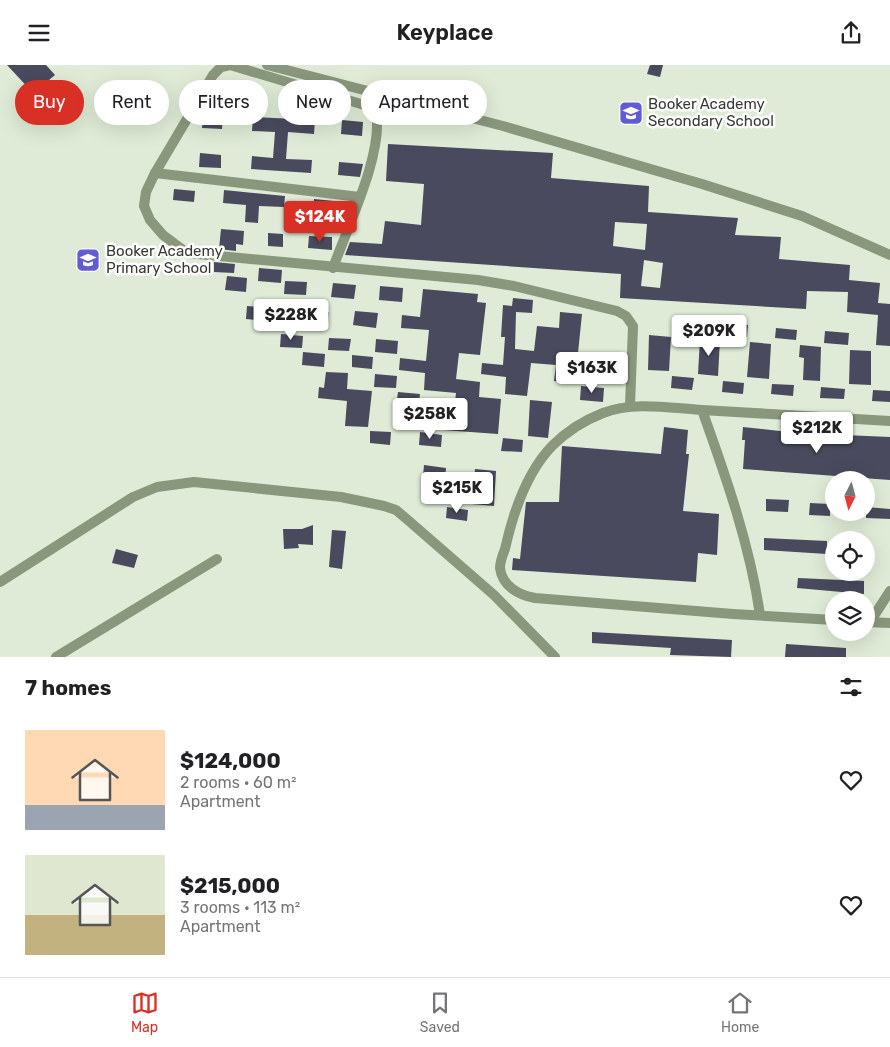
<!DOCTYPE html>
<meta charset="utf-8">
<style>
body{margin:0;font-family:Rubik,sans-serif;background:#f6f6f6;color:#202124;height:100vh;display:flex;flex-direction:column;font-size:19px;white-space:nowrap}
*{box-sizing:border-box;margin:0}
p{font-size:16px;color:#757577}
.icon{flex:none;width:28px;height:28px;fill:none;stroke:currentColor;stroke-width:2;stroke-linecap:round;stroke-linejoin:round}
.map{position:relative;height:592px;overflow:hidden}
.sheet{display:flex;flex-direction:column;background:#fff;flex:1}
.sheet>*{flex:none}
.banner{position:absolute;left:15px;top:15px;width:500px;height:45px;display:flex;gap:10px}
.needle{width:32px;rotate:186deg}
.fabs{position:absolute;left:825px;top:406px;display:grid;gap:10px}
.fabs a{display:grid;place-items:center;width:50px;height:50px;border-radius:50%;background:#fff;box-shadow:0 5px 20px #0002;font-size:25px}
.price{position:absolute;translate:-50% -42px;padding:0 11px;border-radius:5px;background:#fff;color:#222;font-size:16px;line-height:32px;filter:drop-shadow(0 1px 2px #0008)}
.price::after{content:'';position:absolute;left:50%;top:30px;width:15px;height:11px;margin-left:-8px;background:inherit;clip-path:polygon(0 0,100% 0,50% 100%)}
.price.selected{background:#d93025;color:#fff}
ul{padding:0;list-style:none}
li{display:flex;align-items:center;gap:15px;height:125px;padding:0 25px}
li span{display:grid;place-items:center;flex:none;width:140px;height:100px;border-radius:0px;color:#555}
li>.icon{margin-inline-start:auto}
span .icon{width:60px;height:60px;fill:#fffc;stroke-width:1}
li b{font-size:21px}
h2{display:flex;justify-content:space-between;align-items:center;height:60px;padding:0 25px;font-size:21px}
.pill{padding:0 18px;border-radius:22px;background:#fff;box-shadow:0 5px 20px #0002;font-size:18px;line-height:45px}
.pill.selected{background:#d93025;color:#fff}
header{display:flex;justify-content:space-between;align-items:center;height:65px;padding:0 25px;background:#fff;font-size:22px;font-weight:600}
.tabs{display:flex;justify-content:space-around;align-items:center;height:70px;border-top:1px solid #e0e0e0;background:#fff;font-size:14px;color:#757577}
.tabs a{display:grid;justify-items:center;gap:2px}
.tabs .selected{color:#d93025}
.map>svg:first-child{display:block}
.building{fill:#494a5d;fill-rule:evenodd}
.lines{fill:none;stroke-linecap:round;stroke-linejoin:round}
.street{stroke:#89977c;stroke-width:10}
.labels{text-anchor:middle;stroke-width:5;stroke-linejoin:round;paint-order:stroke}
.poi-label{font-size:15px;fill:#363a32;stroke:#fff;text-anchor:start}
</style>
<header><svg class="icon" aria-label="menu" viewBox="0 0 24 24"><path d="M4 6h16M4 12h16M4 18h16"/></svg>Keyplace<svg class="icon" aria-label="share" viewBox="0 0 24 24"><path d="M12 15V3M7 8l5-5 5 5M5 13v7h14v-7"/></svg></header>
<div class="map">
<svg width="890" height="592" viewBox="0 0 890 592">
<rect width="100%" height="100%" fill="#dfebd6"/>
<g class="building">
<polygon points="7,0 46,0 55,10 49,15 54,21 46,29 40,23 34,29"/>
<polygon points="650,0 663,0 660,12 647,9"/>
<polygon points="203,50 223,51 222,64 202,63"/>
<polygon points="253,52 315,55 314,69 288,67 286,94 312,95 311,108 251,104 252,91 273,93 275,67 252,66"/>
<polygon points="342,55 363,57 362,71 341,69"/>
<path d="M388,79l165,9 -2,25 98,8 -1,26 90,6 -3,17 46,2 -2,22 71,6 -1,15 31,3 -2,20 12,1v42l-14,-1 2,-30 -31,-3 1,-20 -41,-1 -1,18 -186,-11 1,-24 -276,-19 5,-13 32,2 3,-23 36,4 3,-41 -38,-3zM615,157l32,2 -2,26 -32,-4zM644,195l19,3 -3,25 -19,-2z"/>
<polygon points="200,88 221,90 221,103 199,102"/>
<polygon points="339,97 363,99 360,112 338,110"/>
<polygon points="174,124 195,126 194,137 173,135"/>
<polygon points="224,125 285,131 284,142 259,141 258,158 245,157 246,140 223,138"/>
<polygon points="314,134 334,136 334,145 313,144"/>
<polygon points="221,164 244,166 243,180 236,179 236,186 219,184"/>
<polygon points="268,168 283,169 283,182 268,181"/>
<polygon points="309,171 332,172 332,185 308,183"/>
<polygon points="214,197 235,199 234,208 214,207"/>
<polygon points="259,203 282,205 281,218 258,216"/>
<polygon points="227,211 247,213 246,227 225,225"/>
<polygon points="285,216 307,217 306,230 284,229"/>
<polygon points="333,218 356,220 354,234 331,232"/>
<polygon points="380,221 403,223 402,237 379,235"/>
<polygon points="423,224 478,229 477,237 486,238 480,290 459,288 456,314 480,317 479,332 501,334 498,369 443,365 444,353 453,354 456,328 424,325 425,308 399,305 400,293 426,296 429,265 401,263 402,250 420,252"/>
<polygon points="513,233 533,235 532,248 516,247 515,284 534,286 537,261 559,263 560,247 582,249 578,288 605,290 604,303 578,301 577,318 554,316 556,300 531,298 527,331 505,329 506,312 481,309 482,298 503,300 505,272 501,272 503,240 512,241"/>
<polygon points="247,241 269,243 268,256 246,254"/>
<polygon points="308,245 329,247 328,260 307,258"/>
<polygon points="355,246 378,248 376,263 353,260"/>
<polygon points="678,256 698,258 697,269 677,267"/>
<polygon points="727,258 748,260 747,272 726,270"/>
<polygon points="776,263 797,265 796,275 775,273"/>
<polygon points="825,266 849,268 848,280 824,278"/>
<polygon points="281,269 303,271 302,283 280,282"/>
<polygon points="649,270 671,272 669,306 648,305"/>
<polygon points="329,273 351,274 349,286 328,285"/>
<polygon points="376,274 398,276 397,289 375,287"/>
<polygon points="700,274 720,275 718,311 698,309"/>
<polygon points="750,277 771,279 769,314 747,312"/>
<polygon points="800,280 821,282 820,316 803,315 804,293 799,292"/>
<polygon points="850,285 871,286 871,320 849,319"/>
<polygon points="303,287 325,289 324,302 302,300"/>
<polygon points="352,290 373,292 372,304 352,302"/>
<polygon points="326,307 348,308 347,324 372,326 368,362 345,361 347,336 318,333 319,322 324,323"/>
<polygon points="375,309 397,311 396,323 374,322"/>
<polygon points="672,311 694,313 692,325 671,323"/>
<polygon points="723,316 744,318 743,329 722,327"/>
<polygon points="772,319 794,320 793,331 771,329"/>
<polygon points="581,321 604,323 603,337 580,335"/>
<polygon points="821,322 845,324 844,334 820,333"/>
<polygon points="873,325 890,326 890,337 872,336"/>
<polygon points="398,327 420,329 416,364 393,362"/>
<polygon points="530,335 552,337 548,373 528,371"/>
<polygon points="664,362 688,365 686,389 689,389 683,446 719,449 717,490 698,488 696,517 512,505 513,493 520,494 526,437 559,437 562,381 661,389"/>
<polygon points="743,362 798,368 890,372 890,415 743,404 745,375 742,375"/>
<polygon points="370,366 391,367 390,380 370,378"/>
<polygon points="420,367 442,370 441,382 419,380"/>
<polygon points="503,373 523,375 522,387 501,386"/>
<polygon points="424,400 446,403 443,438 423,436 426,412 423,411"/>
<polygon points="475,404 496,406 494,441 472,439"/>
<polygon points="766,434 789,435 788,447 766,446"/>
<polygon points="810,438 830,439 830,451 809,450"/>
<polygon points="447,442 468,445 467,456 446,453"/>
<polygon points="866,442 890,444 890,454 866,453"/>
<polygon points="313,460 313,480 298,479 299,483 284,484 283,464 302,464"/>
<polygon points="332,465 346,466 342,504 329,502"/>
<polygon points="764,473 827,476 827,489 764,485"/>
<polygon points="116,484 138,490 134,503 112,498"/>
<polygon points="798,513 864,516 864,529 797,523"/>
<polygon points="592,567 732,575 731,592 670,590 671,583 592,578"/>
<polygon points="786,579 846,583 846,592 785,592"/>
</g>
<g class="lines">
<g class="street">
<polyline points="267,0 503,61 702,119 802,151 890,190"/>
<polyline points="155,108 360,132"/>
<path d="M333,203c14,-40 51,-115 43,-156l-5,-5 -141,-42 -9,2 -8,8 -58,98 -9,19 -2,14 6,14 13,15 24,18 291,27 36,6 103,25 9,5 7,10 -3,80"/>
<polyline points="702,345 890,356"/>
<polyline points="0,517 133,432 157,422 194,417 341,432 384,441 396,445 409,456 494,530 555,592"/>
<path d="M760,550c-10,-70 -34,-138 -58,-205 -33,-2 -68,-9 -99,3 -18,7 -37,19 -51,33 -26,27 -39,67 -47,103 -2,5 -5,13 -5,19 2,18 19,27 35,30l198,16 101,6"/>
<polyline points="866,557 890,558"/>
<polyline points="870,557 890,526"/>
<polyline points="56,592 217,494"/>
</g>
</g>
<defs>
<g id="school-square" transform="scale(1.25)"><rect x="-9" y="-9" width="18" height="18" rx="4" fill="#615bd4" stroke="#fff"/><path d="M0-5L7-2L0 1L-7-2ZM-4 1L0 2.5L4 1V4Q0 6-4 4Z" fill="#fff"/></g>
</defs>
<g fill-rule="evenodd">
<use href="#school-square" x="631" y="48"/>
<use href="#school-square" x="88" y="195"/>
</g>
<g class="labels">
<g class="poi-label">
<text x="648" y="44">Booker Academy<tspan x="648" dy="17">Secondary School</tspan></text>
<text x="106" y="191">Booker Academy<tspan x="106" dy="17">Primary School</tspan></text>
</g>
</g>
</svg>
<div class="fabs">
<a><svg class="needle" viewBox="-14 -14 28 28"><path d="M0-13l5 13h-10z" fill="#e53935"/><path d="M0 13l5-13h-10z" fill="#757577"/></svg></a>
<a><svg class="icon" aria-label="locate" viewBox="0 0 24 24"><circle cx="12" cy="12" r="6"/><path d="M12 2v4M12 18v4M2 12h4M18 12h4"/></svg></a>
<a><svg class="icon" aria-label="layers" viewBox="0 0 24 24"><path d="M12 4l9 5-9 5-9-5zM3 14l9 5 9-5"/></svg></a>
</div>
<b class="price selected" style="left:320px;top:178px">$124K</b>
<b class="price" style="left:291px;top:276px">$228K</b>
<b class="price" style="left:709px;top:292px">$209K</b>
<b class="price" style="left:592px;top:329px">$163K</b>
<b class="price" style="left:430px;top:375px">$258K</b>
<b class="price" style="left:817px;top:389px">$212K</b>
<b class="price" style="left:457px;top:449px">$215K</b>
<div class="banner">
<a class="pill selected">Buy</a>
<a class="pill">Rent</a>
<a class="pill">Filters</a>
<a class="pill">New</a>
<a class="pill">Apartment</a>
</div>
</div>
<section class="sheet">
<h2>7 homes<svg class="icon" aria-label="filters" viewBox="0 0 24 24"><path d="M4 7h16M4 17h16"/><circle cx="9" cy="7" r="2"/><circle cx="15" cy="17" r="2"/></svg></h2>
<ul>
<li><span style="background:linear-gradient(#ffd9b3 75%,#9aa5b1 0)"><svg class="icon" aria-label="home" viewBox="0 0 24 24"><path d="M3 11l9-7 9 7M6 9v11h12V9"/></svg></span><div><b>$124,000</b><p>2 rooms · 60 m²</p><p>Apartment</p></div><svg class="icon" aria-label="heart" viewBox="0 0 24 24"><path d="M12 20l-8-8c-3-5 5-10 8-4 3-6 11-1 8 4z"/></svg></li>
<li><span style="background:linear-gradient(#dfe7d0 60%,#c2b280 0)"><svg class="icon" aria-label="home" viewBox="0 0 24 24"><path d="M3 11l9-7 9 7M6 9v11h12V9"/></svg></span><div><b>$215,000</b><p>3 rooms · 113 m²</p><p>Apartment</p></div><svg class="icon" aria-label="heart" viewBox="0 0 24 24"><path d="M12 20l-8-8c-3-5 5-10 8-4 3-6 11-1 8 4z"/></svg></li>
</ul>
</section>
<nav class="tabs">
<a class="selected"><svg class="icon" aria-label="map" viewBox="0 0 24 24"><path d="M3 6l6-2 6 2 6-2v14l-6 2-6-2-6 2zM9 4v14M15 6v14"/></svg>Map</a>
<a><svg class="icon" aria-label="saved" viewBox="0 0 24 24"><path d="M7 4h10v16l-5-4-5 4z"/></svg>Saved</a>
<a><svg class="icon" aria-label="home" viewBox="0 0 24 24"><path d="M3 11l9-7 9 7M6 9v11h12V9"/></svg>Home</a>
</nav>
